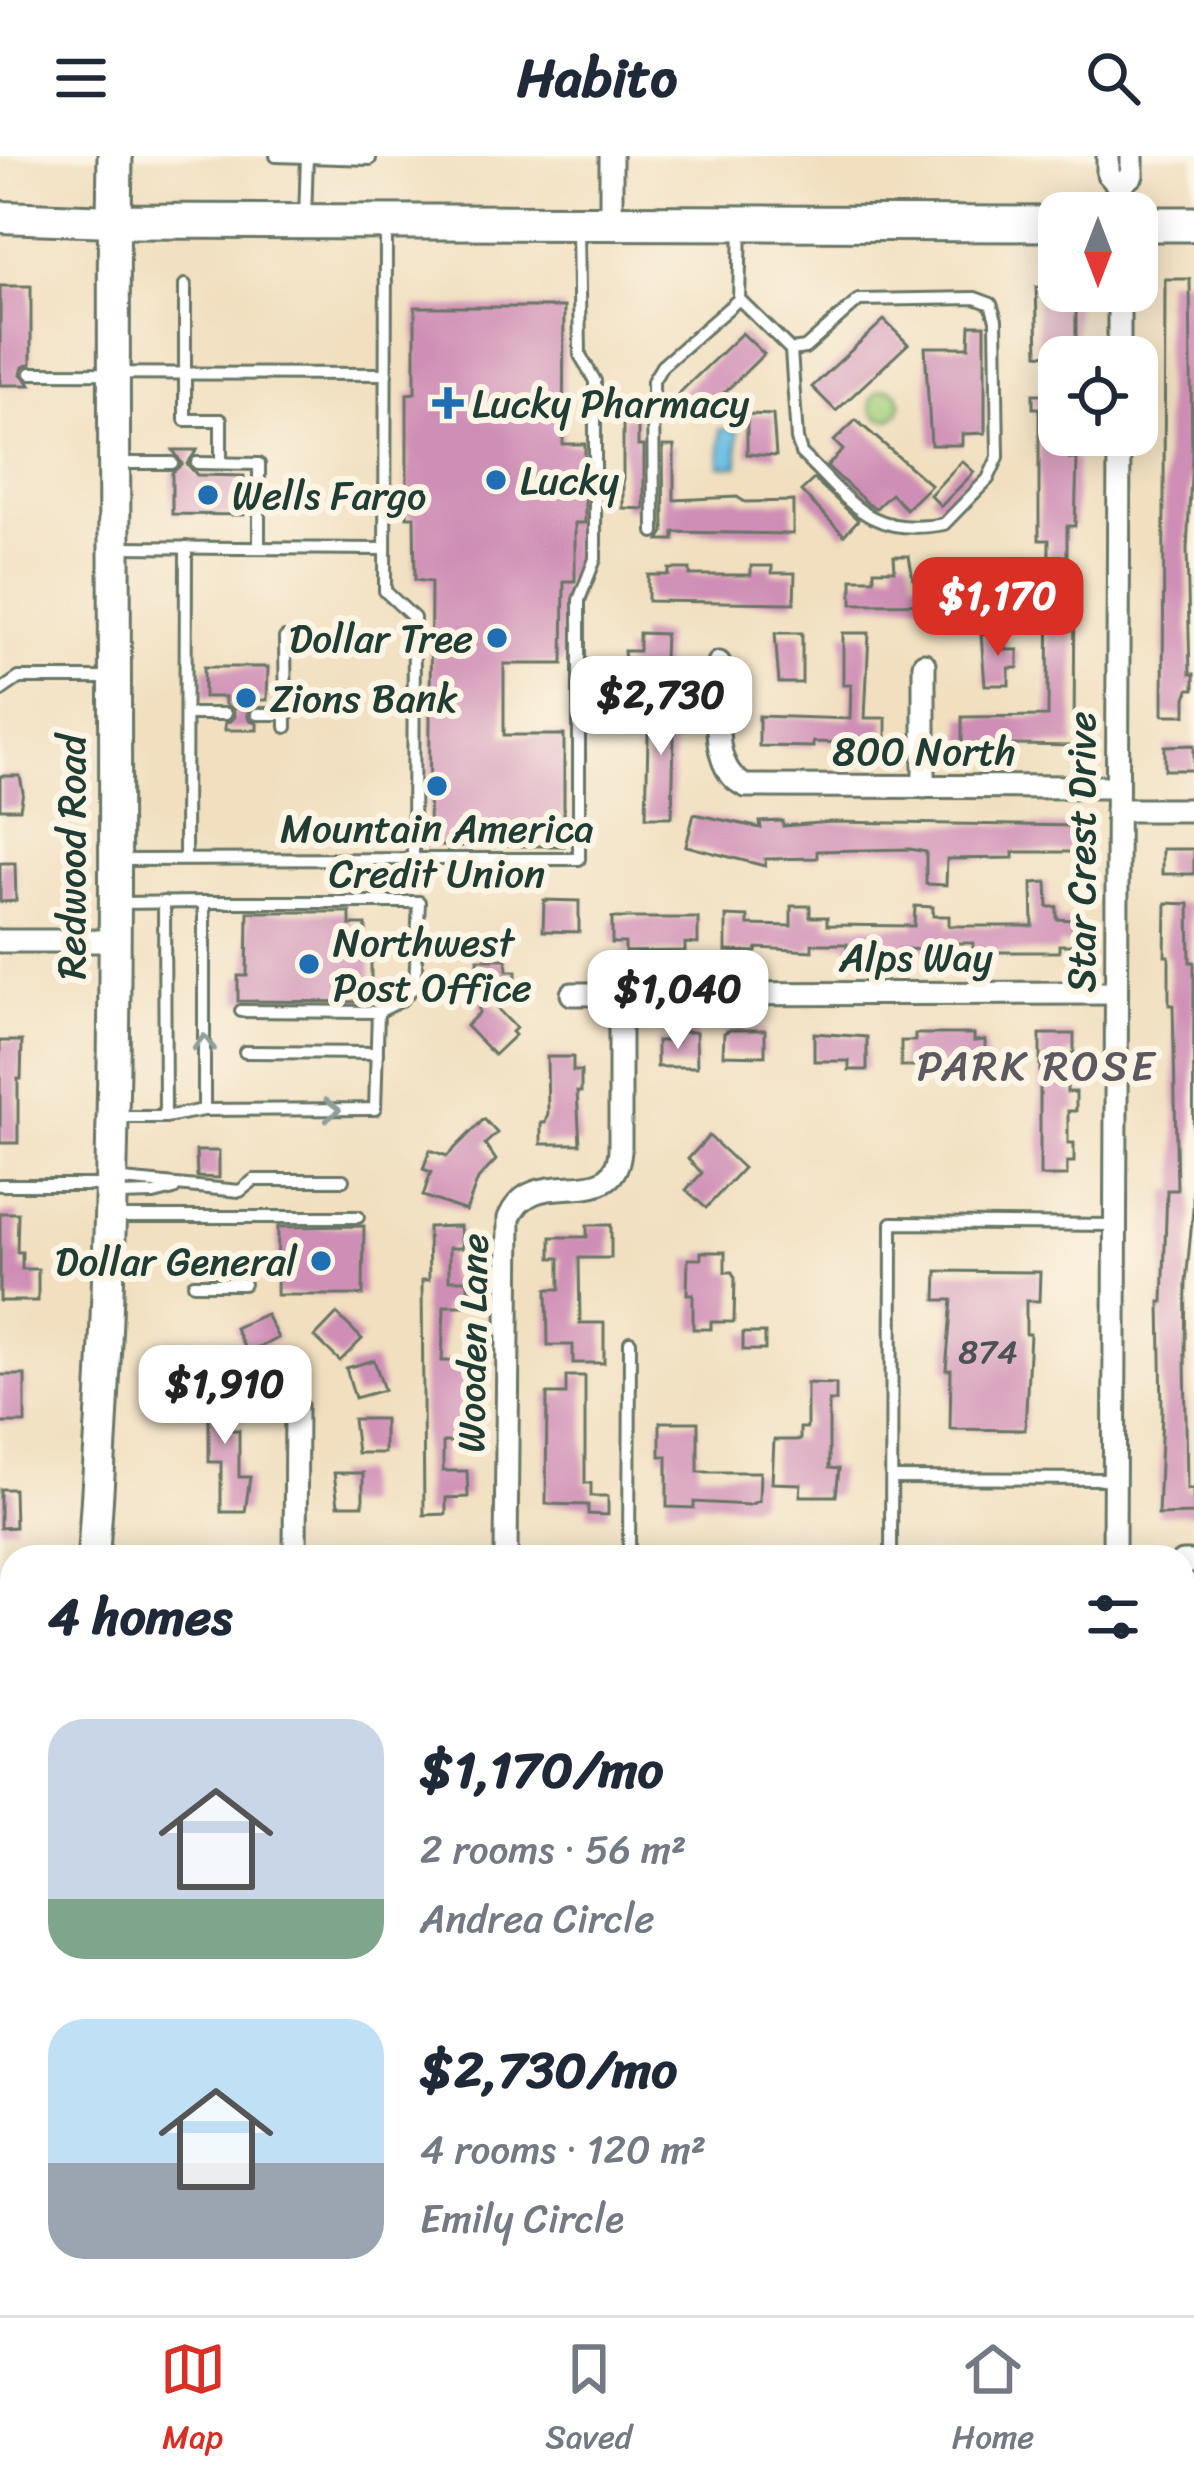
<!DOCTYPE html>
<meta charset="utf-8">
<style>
body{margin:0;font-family:Sriracha,sans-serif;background:#f2f2f3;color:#1f2937;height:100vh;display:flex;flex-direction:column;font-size:45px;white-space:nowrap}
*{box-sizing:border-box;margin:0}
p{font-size:39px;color:#747a83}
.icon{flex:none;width:66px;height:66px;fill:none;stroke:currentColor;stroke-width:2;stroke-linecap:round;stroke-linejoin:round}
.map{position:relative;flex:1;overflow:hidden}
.panel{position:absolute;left:0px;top:1389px;width:1194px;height:771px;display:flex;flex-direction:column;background:#fff;border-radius:36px 36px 0 0;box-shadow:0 6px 30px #0003}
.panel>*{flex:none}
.needle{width:78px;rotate:180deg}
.tools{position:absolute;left:1038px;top:36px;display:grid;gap:24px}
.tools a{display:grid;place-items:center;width:120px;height:120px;border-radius:24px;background:#fff;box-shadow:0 6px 30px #0003;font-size:60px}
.price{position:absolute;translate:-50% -102px;padding:0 27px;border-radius:24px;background:#fff;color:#222;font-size:39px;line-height:78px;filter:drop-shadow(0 3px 6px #0008)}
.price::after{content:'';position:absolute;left:50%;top:72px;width:36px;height:27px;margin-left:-18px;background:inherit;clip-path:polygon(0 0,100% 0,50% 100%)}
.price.current{background:#d93025;color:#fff}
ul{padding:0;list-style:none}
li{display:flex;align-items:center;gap:36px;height:300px;padding:0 48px}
li span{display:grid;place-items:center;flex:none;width:336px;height:240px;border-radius:36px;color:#555}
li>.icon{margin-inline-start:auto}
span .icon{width:144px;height:144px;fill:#fffc;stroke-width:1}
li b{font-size:51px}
h2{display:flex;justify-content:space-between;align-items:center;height:144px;padding:0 48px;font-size:51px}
header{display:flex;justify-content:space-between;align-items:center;height:156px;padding:0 48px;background:#fff;font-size:54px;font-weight:700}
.dock{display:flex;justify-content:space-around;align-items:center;height:168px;border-top:3px solid #e0e1e3;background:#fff;font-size:33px;color:#747a83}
.dock a{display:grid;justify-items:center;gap:6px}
.dock .current{color:#d93025}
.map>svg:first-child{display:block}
.green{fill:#a5d17e;stroke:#628759;stroke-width:3}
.water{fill:#68bee4;stroke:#447e8c;stroke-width:3}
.building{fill:#cf8eb5}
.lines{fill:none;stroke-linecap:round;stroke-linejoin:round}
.lane-casing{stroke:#687665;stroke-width:16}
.street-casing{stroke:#687665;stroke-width:27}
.secondary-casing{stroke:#687665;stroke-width:36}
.primary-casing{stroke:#687665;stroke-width:39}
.lane{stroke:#fff;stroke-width:10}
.street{stroke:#fff;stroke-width:21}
.secondary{stroke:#fff;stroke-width:30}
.primary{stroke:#fff;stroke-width:33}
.oneway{stroke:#8f9e9a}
.poi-dot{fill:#1f6fb2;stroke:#fcf5e5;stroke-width:4.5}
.labels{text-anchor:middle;stroke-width:12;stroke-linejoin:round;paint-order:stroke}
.number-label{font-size:33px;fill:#4b5154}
.poi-label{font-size:39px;fill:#1f3d34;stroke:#fcf5e5;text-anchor:start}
.street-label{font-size:39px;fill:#1f3d34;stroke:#fcf5e5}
.neighbourhood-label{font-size:42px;letter-spacing:3px;fill:#5d5961;stroke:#fcf5e5}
</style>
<header><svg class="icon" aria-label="menu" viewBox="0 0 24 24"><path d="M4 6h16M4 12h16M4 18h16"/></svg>Habito<svg class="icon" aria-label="search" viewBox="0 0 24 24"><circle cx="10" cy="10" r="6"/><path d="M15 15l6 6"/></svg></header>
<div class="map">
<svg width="1194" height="2159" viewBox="0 0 1194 2159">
<rect width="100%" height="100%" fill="#fcf5e5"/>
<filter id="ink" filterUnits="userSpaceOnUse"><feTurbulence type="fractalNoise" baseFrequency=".00833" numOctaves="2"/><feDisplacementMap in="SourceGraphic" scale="24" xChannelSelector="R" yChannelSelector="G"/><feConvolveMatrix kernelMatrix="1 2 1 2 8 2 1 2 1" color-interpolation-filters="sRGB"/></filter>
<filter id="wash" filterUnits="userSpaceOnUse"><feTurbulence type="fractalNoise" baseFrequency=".004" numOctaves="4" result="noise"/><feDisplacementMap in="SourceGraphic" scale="48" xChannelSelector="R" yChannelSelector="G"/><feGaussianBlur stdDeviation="2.7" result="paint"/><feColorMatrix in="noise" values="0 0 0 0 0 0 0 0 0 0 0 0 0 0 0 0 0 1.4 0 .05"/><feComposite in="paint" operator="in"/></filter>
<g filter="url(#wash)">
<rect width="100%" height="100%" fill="#f1dfc0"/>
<circle class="green" cx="886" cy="248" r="15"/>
<polygon class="water" points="720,273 738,274 738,310 720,310"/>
<g id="blocks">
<g class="building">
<polygon points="1165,123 1190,123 1192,300 1187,393 1190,518 1194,518 1194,533 1189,533 1186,542 1186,559 1163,559"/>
<polygon points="0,130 31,130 31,207 23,211 21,218 31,229 0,229"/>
<polygon points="1036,131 1076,135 1076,201 1038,198"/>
<polygon points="415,151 564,151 563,288 585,288 585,367 575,367 575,425 564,425 563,508 504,508 504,579 564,579 564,690 429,690 431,426 415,424 414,361 407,361 407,238 415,237"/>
<polygon points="884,164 908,188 836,255 812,231"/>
<polygon points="970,169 985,169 985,277 962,278 962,289 931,289 925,191 969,191"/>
<polygon points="742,177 764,198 695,265 673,243"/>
<polygon points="1033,238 1059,238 1059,292 1070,292 1070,303 1077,303 1075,370 1067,370 1067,406 1075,407 1074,590 962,588 962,561 1048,560 1049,384 1039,384 1039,252 1033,252"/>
<polygon points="747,258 773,259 776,300 747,298"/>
<polygon points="623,260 638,260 638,290 644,290 644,353 623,352"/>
<polygon points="856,264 931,329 906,353 891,338 876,352 868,348 827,310 843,294 834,285"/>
<polygon points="663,290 674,290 674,344 737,341 745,346 793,345 793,378 674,376 674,384 659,384 664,376"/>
<polygon points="173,294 197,294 187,308 197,319 244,320 244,359 172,358 172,317 182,308"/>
<polygon points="962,305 974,316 941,350 930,339"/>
<polygon points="814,323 858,364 844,379 801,335"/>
<polygon points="894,400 909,400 913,423 977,421 976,412 999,412 1000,447 852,448 852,423 874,423 874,414 895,414"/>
<polygon points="751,410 772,410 772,417 795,417 794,447 648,445 648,419 669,419 669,413 690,413 690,419 751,419"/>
<polygon points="639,477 665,478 663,529 627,529 624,495 639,495"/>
<polygon points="775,477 802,477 802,527 779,527"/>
<polygon points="843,477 869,477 865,562 886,562 886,588 813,586 813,591 759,590 759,560 850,563 851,529 843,529"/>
<polygon points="981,478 1006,478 1006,494 1018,494 1018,512 1009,512 1009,529 985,529"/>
<polygon points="204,511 268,511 267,544 257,544 247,557 249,564 257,568 257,574 225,574 225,568 234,562 234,554 225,548 225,541 204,541"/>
<polygon points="649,543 675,543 672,661 646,661"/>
<polygon points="1194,589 1194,614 1165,614 1165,590"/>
<polygon points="0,620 20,620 23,636 20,653 0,653"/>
<polygon points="694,658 761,672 760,666 783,665 783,670 831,666 1075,670 1074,696 1013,696 1013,702 947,703 946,729 926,728 926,696 910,693 817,695 817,702 765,703 765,710 686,690"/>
<rect x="1162" y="693" width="32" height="25"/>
<polygon points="0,707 15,707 16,745 0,746"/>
<polygon points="1047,726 1048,751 1057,751 1057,763 1073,764 1073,789 1059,789 1059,796 973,796 973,787 936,787 936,794 899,793 899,797 847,795 847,788 812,788 812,795 757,792 756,796 726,795 726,760 748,761 748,769 791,770 791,750 810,750 810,761 827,761 827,769 914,770 915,750 933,751 933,760 949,760 949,770 1033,770 1032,727"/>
<polygon points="544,744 579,745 579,776 543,775"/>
<polygon points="1166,747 1189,748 1190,806 1194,806 1193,1054 1186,1126 1185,1198 1187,1333 1193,1333 1194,1358 1158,1359 1162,1256 1160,1146 1163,1146 1167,1034 1177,1034 1173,849 1169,849 1169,800 1165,800"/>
<polygon points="248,756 350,756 350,769 366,769 366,795 371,795 371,846 238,845 238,820 247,820"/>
<polygon points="612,762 698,762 698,788 685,787 685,795 625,796 625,787 612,787"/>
<polygon points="478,803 506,803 507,815 516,815 516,836 482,837 516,872 512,876 515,879 494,899 466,870 479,857"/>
<polygon points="730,874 765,874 765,900 723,899 724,877"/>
<polygon points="677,876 696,876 697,911 657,911 657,885 677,885"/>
<polygon points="814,877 867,881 867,914 849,914 849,905 814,905"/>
<polygon points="915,878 974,878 974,885 985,884 986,910 901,910 901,885 915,885"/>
<polygon points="1040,878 1074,878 1074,897 1067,897 1067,936 1076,936 1076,955 1068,955 1068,987 1074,987 1074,1006 1067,1006 1067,1020 1040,1020"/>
<polygon points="0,885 22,885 21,923 18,923 18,987 0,987"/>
<polygon points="547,901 573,901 573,915 581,915 581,936 577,936 580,988 541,988 541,967 545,967 548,957"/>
<polygon points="484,963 497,977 485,988 496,1004 478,1023 466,1055 423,1040 431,1016 423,1013 430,994 447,1000"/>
<polygon points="709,980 743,1012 706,1052 686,1034 702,1017 688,1003"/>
<polygon points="196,995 219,995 219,1022 197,1021"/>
<polygon points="0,1057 18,1057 17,1096 22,1096 22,1113 38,1113 38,1145 0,1145"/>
<polygon points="587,1069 611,1069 611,1102 579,1102 580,1167 604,1167 604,1207 573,1207 573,1189 548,1189 547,1133 560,1133 560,1102 551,1102 551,1081 587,1081"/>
<polygon points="364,1070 363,1139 277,1139 278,1071"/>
<polygon points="460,1070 462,1092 449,1092 449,1124 468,1124 468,1150 444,1150 442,1205 465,1205 466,1286 443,1286 443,1315 467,1315 468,1341 446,1342 446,1358 424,1359 422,1124 429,1124 428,1071"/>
<polygon points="701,1096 725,1096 725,1116 732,1116 735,1122 734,1166 711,1166 711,1173 693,1173 693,1138 687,1138 688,1103 701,1103"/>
<polygon points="937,1115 1040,1116 1039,1145 1026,1145 1026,1178 1030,1178 1025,1274 950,1273 951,1214 946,1214 952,1144 936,1144"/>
<polygon points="266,1158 278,1182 247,1197 235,1172"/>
<polygon points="337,1158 362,1183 340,1205 315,1181"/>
<rect x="743" y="1177" width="22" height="17"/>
<polygon points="374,1204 384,1234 355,1242 346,1212"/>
<rect x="0" y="1219" width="25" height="48"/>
<polygon points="566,1220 585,1220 585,1327 591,1327 591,1340 608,1340 608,1359 588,1358 588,1349 546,1348 547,1238 566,1238"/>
<polygon points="807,1227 836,1228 836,1245 829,1245 829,1312 839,1313 836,1340 800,1340 801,1328 772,1327 774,1284 800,1284 800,1272 807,1272"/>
<polygon points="200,1229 230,1229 230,1274 239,1274 239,1321 250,1321 245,1356 221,1356 221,1306 209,1306 209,1255 200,1255"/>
<polygon points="353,1263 384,1263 384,1297 357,1297"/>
<polygon points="660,1266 698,1266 698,1316 760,1316 759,1345 749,1349 694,1346 694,1352 667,1351 667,1300 660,1300"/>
<polygon points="334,1317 363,1317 363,1349 338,1349"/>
<polygon points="0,1333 14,1333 15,1371 0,1372"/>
</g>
</g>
</g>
<g filter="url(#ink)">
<use href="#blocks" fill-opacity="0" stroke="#687665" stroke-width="3"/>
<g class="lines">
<g class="lane-casing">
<g id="lane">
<polyline points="276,0 370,3 370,0"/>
<polyline points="305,63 307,0"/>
<path d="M741,71l-2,72 52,51 14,-2 54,-48 116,-2 16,6 5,16 2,137 -10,22 -44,45c-76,14 -93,-23 -143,-71l-4,-14 -6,-89"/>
<polyline points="185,129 185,264 221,264 221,307"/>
<polyline points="31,217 386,218"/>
<polyline points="116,307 172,307"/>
<polyline points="197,307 259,308 259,392"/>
<polyline points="654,376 653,225 662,210 739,143"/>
<polyline points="117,391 385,393"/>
<polyline points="285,482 286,571"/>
<polyline points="0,535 19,522 110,522"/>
<polyline points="186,558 225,558"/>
<polyline points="257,558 286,558"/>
<polyline points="185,703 186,391"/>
<polyline points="413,703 579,703 579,444 595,403 595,225 580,199 578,71"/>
<polyline points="117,704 413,703 414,462 385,435 386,71"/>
<polyline points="164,746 165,961"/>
<polyline points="204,746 419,746 415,830 400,845 378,856 241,855"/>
<polyline points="245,896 377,897"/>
<polyline points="204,954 375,953 378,856"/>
<polyline points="116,961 165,961 204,954 204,746 118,747"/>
<polyline points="112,1023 240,1035 254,1024 343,1024"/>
<polyline points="0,1029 105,1029"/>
<polyline points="116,1039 154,1038 174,1033"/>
<polyline points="114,1061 358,1061"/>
<polyline points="194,1128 244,1128"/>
<polyline points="892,1322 1114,1323"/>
<polyline points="629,1401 630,1186"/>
<polyline points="891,1401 892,1067 1115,1069"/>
</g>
</g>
<g class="street-casing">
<g id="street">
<polyline points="1108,0 1108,18 1119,30 1119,57"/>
<polyline points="1119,30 1132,19 1132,0"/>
<polyline points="611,68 611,0"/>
<polyline points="1119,201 1119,135"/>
<path d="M719,507c1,37 -13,106 27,123l371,1"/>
<polyline points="924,508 924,631"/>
<polyline points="1117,654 1194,654"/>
<polyline points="0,785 113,785"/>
<polyline points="572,838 1116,837"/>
<polyline points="295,1401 296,1249"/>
<path d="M506,1401l3,-339c25,-59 105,-1 111,-67v-157"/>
<polyline points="1114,1401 1119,279"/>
<polyline points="1182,1406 1194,1406"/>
<polyline points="451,2148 458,2159"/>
<polyline points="717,2148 718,2159"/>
<polyline points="1127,2148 1127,2159"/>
</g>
</g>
<g class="secondary-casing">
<g id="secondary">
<path d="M0,61l114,4c-2,445 12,892 -21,1336"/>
<polyline points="0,2037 12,2037"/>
<polyline points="74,2159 74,2148"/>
</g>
</g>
<g class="primary-casing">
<g id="primary">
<polyline points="115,0 114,65 1059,68"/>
<polyline points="1137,68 1194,68"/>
</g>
</g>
<use href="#lane" class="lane"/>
<use href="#street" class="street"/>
<use href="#secondary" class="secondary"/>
<use href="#primary" class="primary"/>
</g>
<defs><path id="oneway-chevron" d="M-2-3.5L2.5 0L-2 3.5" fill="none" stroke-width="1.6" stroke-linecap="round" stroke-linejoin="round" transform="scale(3)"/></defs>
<g class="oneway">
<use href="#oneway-chevron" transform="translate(204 887) rotate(-90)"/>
<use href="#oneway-chevron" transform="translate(332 954) rotate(-1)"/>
</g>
</g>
<g class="poi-dot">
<path d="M442 229h12v12h12v12h-12v12h-12v-12h-12v-12h12z"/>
<circle cx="496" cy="324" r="12"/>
<circle cx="208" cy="339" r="12"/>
<circle cx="497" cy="482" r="12"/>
<circle cx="246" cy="542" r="12"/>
<circle cx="437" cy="630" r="12"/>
<circle cx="309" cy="808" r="12"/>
<circle cx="321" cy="1105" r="12"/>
</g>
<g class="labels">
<g class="number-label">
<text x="988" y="1207">874</text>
</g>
<g class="poi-label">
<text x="472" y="261">Lucky Pharmacy</text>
<text x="520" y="338">Lucky</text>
<text x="232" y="353">Wells Fargo</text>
<text x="473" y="496" text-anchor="end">Dollar Tree</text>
<text x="270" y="556">Zions Bank</text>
<text x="437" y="686" text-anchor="middle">Mountain America<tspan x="437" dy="45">Credit Union</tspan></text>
<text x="333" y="800">Northwest<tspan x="333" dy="45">Post Office</tspan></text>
<text x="297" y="1119" text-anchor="end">Dollar General</text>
</g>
<g class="street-label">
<text x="924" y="609">800 North</text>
<text transform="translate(1081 696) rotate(-90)" y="14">Star Crest Drive</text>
<text transform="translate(71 701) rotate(-90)" y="14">Redwood Road</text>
<text x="916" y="815">Alps Way</text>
<text transform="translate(472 1187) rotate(-89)" y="14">Wooden Lane</text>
</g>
<g class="neighbourhood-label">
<text x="1037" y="924">PARK ROSE</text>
</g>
</g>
</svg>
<div class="tools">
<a><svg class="needle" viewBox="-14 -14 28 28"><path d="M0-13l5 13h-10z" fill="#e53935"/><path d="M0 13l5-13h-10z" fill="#747a83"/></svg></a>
<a><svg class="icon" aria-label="locate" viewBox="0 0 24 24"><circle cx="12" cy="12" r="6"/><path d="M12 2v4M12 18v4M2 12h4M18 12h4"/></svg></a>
</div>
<b class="price current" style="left:998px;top:503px">$1,170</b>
<b class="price" style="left:661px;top:602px">$2,730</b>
<b class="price" style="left:678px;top:896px">$1,040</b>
<b class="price" style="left:225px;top:1291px">$1,910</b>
<section class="panel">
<h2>4 homes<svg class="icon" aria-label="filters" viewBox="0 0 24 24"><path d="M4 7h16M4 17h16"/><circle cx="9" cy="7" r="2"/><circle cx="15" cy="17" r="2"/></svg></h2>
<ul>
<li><span style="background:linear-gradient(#c9d6e8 75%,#7fa58c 0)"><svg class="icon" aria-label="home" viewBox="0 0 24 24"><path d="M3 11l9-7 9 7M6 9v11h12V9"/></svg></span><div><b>$1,170/mo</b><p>2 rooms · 56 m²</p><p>Andrea Circle</p></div></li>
<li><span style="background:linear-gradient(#bfe0f5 60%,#9aa5b1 0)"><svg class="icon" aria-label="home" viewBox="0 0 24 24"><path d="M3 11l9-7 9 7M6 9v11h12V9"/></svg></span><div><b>$2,730/mo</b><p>4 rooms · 120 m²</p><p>Emily Circle</p></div></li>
</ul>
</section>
</div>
<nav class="dock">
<a class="current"><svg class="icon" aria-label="map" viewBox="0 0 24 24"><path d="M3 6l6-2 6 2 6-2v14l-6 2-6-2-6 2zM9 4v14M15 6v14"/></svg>Map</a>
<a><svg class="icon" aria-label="saved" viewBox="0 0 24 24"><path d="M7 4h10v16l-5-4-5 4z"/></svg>Saved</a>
<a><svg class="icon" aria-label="home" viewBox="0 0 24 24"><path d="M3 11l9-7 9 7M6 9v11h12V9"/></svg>Home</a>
</nav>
